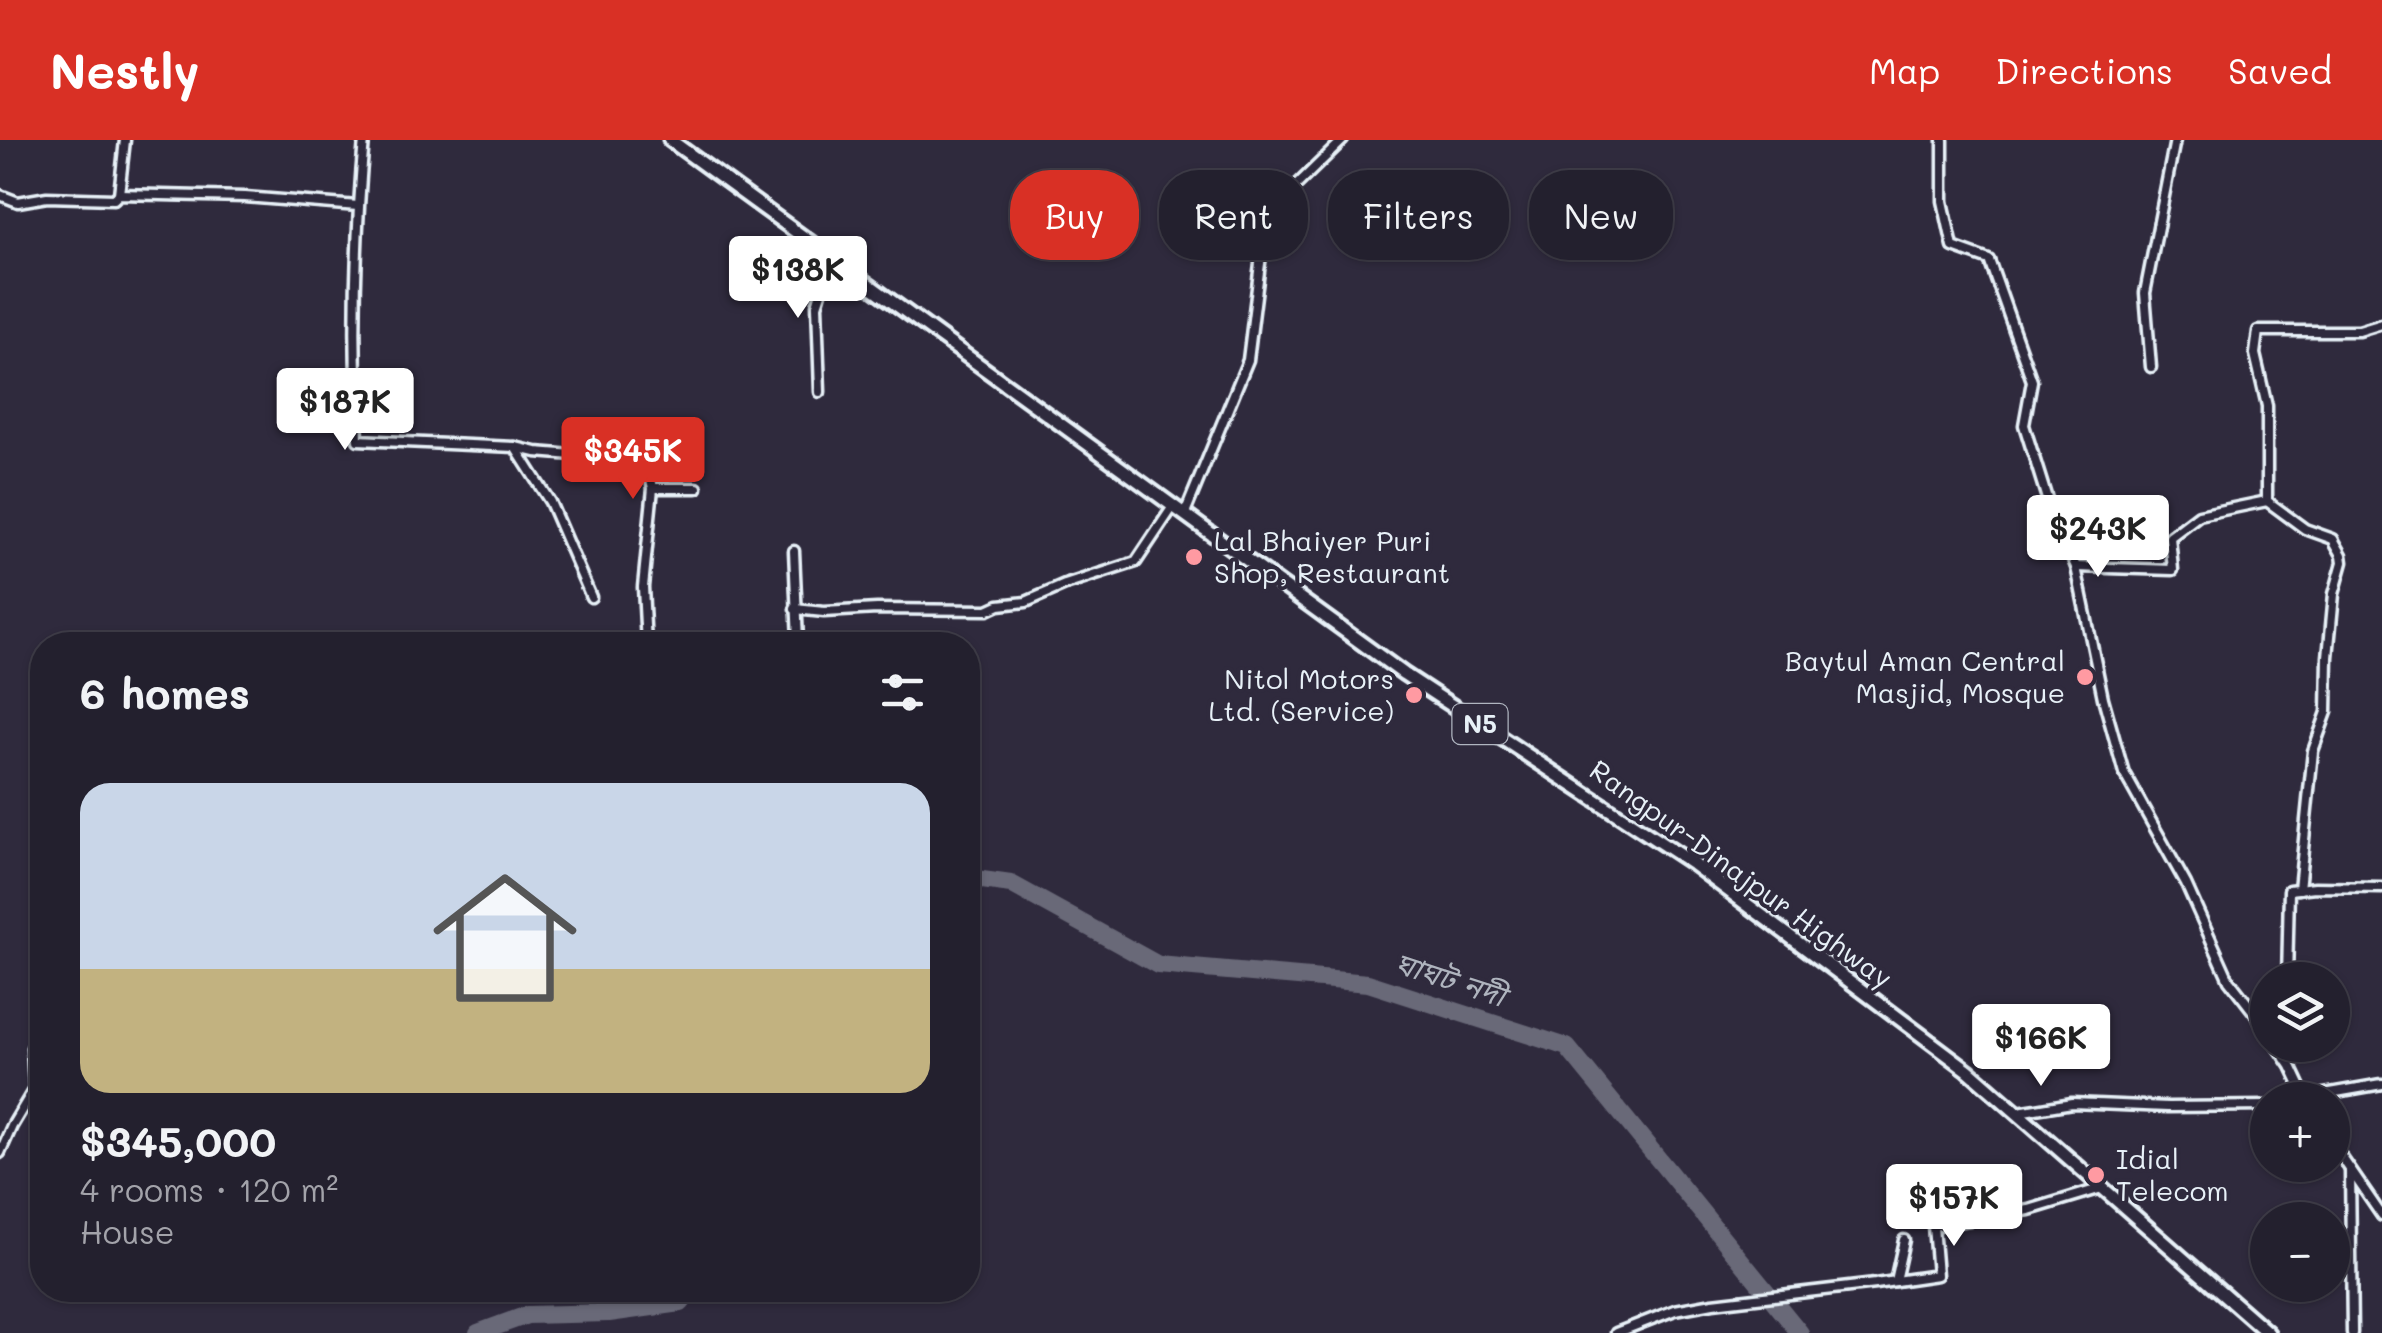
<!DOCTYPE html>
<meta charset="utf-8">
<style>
body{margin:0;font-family:Mali,"Noto Sans Bengali",sans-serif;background:#2f2d3a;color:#f1f3f6;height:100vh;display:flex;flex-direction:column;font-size:38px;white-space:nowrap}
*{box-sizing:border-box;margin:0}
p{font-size:32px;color:#a3a3aa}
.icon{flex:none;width:55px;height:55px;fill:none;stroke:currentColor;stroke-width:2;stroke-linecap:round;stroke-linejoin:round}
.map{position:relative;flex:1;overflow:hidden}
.side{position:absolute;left:30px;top:492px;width:950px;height:670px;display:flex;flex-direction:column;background:#23202e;border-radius:40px;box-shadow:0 2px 8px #0004,0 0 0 2px #403e4a}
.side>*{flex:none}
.hud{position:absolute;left:1010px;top:30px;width:950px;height:90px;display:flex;gap:20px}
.tools{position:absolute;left:2250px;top:822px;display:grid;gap:20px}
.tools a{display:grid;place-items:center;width:100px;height:100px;border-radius:50%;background:#23202e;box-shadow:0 2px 8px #0004,0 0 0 2px #403e4a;font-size:50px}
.price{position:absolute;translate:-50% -85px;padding:0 22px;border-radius:10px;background:#fff;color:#222;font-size:32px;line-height:65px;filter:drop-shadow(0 2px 5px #0008)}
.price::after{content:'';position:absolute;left:50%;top:60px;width:30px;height:22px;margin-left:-15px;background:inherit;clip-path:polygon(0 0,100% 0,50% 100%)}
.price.selected{background:#d93025;color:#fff}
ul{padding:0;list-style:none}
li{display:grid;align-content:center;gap:20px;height:530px;padding:0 50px}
li span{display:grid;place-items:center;height:310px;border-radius:30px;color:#555}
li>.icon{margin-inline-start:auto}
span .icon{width:180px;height:180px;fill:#fffc;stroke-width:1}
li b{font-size:42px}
h2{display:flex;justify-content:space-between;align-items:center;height:120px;padding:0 50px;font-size:42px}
.pill{padding:0 35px;border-radius:40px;background:#23202e;box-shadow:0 2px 8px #0004,0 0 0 2px #403e4a;font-size:35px;line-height:90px}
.pill.selected{background:#d93025;color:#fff}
header{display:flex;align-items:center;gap:60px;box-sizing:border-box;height:140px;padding:0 50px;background:#d93025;color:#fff}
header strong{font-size:48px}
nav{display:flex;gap:55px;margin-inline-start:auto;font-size:35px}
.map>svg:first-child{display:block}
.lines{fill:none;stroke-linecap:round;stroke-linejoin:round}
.river{stroke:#696978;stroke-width:18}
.minor-casing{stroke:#e8f1f8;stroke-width:15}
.trunk-casing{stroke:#e8f1f8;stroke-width:19}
.minor{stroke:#2f2a3d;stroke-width:8}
.trunk{stroke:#2f2a3d;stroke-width:11}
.poi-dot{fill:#ff9aa2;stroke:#2f2a3d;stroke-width:4}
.labels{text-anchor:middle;stroke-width:8;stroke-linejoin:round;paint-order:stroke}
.shield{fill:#2f2a3d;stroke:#b0b5c0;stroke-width:2.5}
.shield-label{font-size:25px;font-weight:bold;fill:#e8f1f8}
.poi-label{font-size:28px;fill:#e8f1f8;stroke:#2f2a3d;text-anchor:start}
.street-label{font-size:28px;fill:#e8f1f8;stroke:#2f2a3d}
.water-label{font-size:30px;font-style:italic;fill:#afb4be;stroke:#2f2a3d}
</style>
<header>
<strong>Nestly</strong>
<nav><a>Map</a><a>Directions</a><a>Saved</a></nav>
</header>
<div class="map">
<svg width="2382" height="1193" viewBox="0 0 2382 1193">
<rect width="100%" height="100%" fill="#2f2a3d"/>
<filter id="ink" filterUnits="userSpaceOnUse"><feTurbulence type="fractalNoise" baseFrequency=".01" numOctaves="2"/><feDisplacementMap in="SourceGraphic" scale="20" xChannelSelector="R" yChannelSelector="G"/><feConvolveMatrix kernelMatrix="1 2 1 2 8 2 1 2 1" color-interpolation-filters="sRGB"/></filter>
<g filter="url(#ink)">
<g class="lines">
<g class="river">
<polyline points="968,738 1011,744 1158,825 1368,843 1567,907 1800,1193"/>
<polyline points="478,1193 527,1175 609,1173 681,1163 691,1150"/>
</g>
<g class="minor-casing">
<g id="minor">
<path d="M364,0c-9,99 -11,200 -6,300l157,7 35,55 41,95"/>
<polyline points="1943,0 1943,61 1953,107 1989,120 2032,241 2024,285 2048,362 2076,427 2103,558 2124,633 2186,744 2229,840 2268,890"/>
<polyline points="119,54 125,0"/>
<polyline points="0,55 18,62 47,57 114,59 119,54 245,57 358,66"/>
<polyline points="2151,227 2145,153 2175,0"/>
<polyline points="820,252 817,165 832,117"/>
<polyline points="515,307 536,312 635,320 648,326 653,348 643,447 646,505"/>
<polyline points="653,348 697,348"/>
<polyline points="2267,361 2305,389 2333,399 2342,415 2343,422 2334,454 2328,517 2327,572 2313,611 2299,749"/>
<polyline points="1185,373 1248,220 1266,75 1343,0"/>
<polyline points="794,411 798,501"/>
<polyline points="2076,427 2173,430 2170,397 2199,375 2267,361 2267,266 2255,214 2258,191 2359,191 2382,184"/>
<polyline points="795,469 824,472 877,469 988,470 999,465 1026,462 1065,445 1136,422 1174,365"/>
<polyline points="2287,840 2289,750 2315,747 2382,748"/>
<polyline points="2277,905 2291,926 2307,960"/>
<polyline points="2288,905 2288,921"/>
<polyline points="2290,960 2382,944"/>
<polyline points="2018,972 2072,963 2168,967 2268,966"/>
<polyline points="2332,1003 2382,1076"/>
<polyline points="0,1013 12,986 34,949 32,908 42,890"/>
<polyline points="2350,1030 2352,1193"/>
<polyline points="1895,1141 1904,1100"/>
<polyline points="1616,1193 1675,1170 1713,1163 1875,1144 1937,1135 1933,1086 2029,1070 2102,1048"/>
</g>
</g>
<g class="trunk-casing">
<polyline id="trunk" points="670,0 1404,534 1693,724 1968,930 2268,1193"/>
</g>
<use href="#minor" class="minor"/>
<use href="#trunk" class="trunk"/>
</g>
</g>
<g class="poi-dot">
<circle cx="1194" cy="417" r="10"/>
<circle cx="2085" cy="537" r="10"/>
<circle cx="1414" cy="555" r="10"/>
<circle cx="2096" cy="1035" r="10"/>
</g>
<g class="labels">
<rect class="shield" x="1452.5" y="564" width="55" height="40" rx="8"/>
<g class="shield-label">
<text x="1480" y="593">N5</text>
</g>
<g class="poi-label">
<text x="1214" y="411">Lal Bhaiyer Puri<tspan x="1214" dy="32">Shop, Restaurant</tspan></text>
<text x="2065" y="531" text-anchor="end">Baytul Aman Central<tspan x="2065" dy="32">Masjid, Mosque</tspan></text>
<text x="1394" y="549" text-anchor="end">Nitol Motors<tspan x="1394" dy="32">Ltd. (Service)</tspan></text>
<text x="2116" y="1029">Idial<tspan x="2116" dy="32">Telecom</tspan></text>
</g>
<g class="street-label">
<text transform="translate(1741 734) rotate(36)" y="10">Rangpur-Dinajpur Highway</text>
</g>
<g class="water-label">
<text transform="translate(1450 840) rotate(18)" y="10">ঘাঘট নদী</text>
</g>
</g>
</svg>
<div class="tools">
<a><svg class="icon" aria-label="layers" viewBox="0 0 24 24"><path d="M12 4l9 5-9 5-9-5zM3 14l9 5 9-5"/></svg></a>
<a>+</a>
<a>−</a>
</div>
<b class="price" style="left:798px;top:181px">$138K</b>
<b class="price" style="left:345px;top:313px">$187K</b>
<b class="price selected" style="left:633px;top:362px">$345K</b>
<b class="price" style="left:2098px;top:440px">$243K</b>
<b class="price" style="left:2041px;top:949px">$166K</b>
<b class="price" style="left:1954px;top:1109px">$157K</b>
<div class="hud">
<a class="pill selected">Buy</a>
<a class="pill">Rent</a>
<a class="pill">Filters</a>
<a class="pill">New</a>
</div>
<section class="side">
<h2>6 homes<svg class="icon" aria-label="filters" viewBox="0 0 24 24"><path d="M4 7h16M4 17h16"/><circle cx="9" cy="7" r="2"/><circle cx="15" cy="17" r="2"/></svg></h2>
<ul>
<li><span style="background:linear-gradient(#c9d6e8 60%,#c2b280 0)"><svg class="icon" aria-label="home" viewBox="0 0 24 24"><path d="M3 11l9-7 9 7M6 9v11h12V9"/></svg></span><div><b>$345,000</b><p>4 rooms · 120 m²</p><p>House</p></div></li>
</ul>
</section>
</div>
